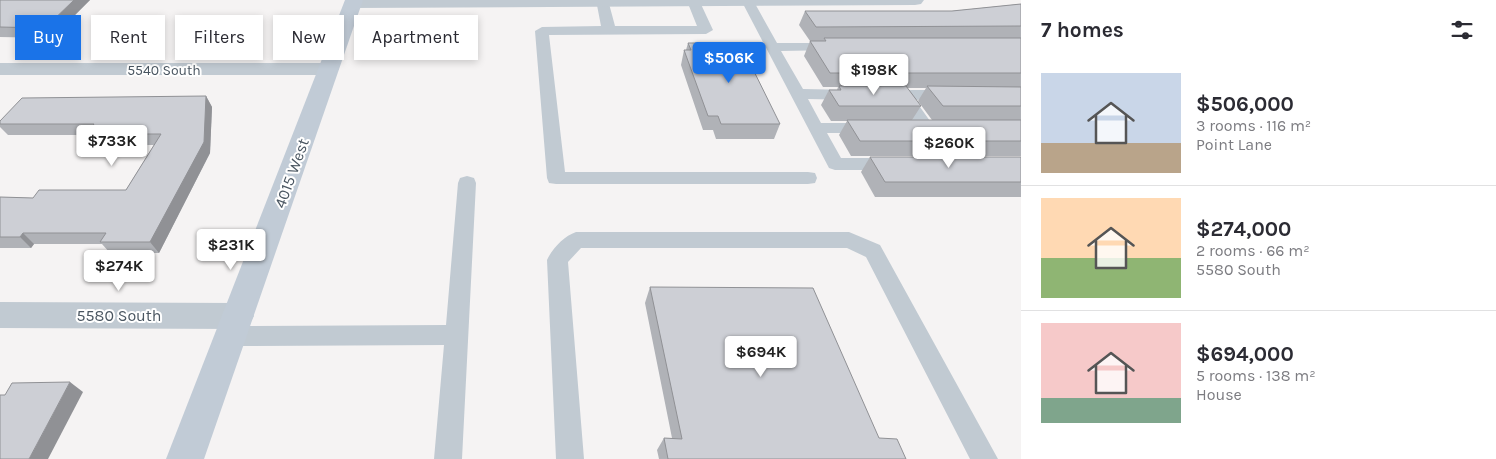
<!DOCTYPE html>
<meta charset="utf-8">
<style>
body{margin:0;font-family:Karla,sans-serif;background:#f7f7f7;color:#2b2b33;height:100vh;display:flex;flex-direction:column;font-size:19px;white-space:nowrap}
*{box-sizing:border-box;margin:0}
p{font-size:16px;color:#7c7c81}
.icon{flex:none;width:28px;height:28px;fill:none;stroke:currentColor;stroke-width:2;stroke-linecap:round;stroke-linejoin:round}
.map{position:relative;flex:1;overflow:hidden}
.side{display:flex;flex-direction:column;background:#fff;width:475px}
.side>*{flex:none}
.hud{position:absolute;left:15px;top:15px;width:475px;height:45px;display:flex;gap:10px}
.price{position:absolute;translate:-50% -42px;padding:0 11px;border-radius:5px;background:#fff;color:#222;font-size:16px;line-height:32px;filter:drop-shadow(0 1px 2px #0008)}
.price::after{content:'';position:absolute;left:50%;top:30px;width:15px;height:11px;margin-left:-8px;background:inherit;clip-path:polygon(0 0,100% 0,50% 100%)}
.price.current{background:#1a73e8;color:#fff}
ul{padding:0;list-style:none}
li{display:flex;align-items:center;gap:15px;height:125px;padding:0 20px}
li+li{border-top:1px solid #e1e1e2}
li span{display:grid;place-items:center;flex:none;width:140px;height:100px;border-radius:0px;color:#555}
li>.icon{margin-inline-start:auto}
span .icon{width:60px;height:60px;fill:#fffc;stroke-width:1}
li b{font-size:21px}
h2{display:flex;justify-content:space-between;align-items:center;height:60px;padding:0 20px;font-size:21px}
.tag{padding:0 18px;border-radius:0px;background:#fff;box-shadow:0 2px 8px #0003;font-size:18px;line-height:45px}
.tag.current{background:#1a73e8;color:#fff}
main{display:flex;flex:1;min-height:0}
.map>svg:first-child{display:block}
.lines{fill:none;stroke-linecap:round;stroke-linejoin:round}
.lane{fill:#c1cad2;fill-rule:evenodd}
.street{fill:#c1cad2;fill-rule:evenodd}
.secondary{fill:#c1cbd6;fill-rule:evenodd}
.wall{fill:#b0b2b7;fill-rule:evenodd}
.shaded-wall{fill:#909195}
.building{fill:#cdcfd5;stroke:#909195}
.labels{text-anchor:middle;stroke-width:4;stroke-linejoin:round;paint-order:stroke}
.far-street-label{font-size:14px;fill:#4a5661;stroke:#fff}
.street-label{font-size:16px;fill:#4a5661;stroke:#fff}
</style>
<main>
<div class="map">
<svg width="1021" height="459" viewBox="0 0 1021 459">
<rect width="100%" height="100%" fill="#f5f3f3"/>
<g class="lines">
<g class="lane">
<polygon points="596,0 608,0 615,26 697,26 687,1 699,0 713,30 706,34 549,35 565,172 808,172 815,173 817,178 815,183 808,184 556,184 549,183 547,178 535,31 542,27 601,26"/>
<polygon points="741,0 753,0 777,43 840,43 842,46 840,49 835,50 781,51 803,89 853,90 859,92 861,95 859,98 853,100 808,99 821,123 869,123 875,124 877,128 875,132 869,133 827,133 841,158 892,158 898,160 901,164 898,168 892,170 835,170 829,168"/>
<polygon points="887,90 948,90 954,92 956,95 954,98 915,100 935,128 933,132 927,133 921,132 898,100 881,98 879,95 881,92"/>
<polygon points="467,176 474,178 476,183 462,459 434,459 444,345 230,346 222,343 218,336 222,329 230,326 446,325 458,183 460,178"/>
<path d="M576,232h273l31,13 118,214h-28l-104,-202 -19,-9h-266l-13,14 16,197h-28l-9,-199c5,-11 17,-24 29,-28z"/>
</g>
<g class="street">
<polygon points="346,0 924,0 921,4 915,5 353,8 347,7 344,3"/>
<polygon points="0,63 329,63 336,65 339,69 336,73 329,75 0,75"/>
<polygon points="0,302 238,303 249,307 254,316 249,325 238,329 0,328"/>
</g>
<polygon class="secondary" points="345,0 363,0 204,459 166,459"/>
</g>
<g class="wall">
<polygon points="0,0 90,0 52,38 0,37"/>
<path d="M1021,4v152h-170l-12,-21 8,-14h-16l-10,-16 8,-15h8l1,-3h-15l-19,-31 6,-15 -11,-16 6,-14h147zM907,88h19l-8,13 14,19h-20l9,-14z"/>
<polygon points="688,43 780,124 774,139 716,139 713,130 703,130 681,65 684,50 686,50"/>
<polygon points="206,96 212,107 210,153 159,253 110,253 102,244 34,244 31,248 0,248 0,197 33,198 126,190 154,145 95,145 88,135 8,135 0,127 0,121"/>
<polygon points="870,157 1021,157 1021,197 875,197 861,172"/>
<polygon points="650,287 879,438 906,459 659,459 657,450 664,438 672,438 645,303"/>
</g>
<g class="shaded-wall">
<polygon points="74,0 90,0 52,38 45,28"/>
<polygon points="206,96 212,107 210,153 159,253 150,242"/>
<polygon points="23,233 34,244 31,248 20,237"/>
<polygon points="70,382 83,392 48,459 29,459"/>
</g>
<g class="building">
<polygon points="0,0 74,0 45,28 0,27"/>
<polygon points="1021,4 1021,26 816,27 805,11 952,11"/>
<polygon points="824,38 1021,38 1021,73 830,73 810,41 826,41"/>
<polygon points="688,43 740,43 780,124 721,124 718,116 708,116 684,50 691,50"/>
<polygon points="839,86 906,86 921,106 839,106 829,90 841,90"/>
<polygon points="927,86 1021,87 1021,106 943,106"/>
<polygon points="206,96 204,142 150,242 100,242 106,233 23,233 20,237 0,237 0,197 33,198 39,190 126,190 161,134 87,134 94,124 0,124 0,121 22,98"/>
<polygon points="847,120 1021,120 1021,141 860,141"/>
<polygon points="870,157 1021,157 1021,182 885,182"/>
<polygon points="650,287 813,288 879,438 897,439 906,459 668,459 664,438 682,439"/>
<polygon points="70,382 29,459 0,459 0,395 5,395 12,383"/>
</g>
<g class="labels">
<g class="far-street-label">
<text x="164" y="75">5540 South</text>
</g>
<g class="street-label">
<text transform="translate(291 173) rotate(-70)" y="6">4015 West</text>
<text x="119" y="321">5580 South</text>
</g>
</g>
</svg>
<b class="price current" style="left:729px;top:84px">$506K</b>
<b class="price" style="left:874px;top:96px">$198K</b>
<b class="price" style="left:112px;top:167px">$733K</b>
<b class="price" style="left:949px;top:169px">$260K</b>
<b class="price" style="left:231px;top:271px">$231K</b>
<b class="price" style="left:119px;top:292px">$274K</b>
<b class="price" style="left:761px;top:378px">$694K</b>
<div class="hud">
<a class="tag current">Buy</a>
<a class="tag">Rent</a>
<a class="tag">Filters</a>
<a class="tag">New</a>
<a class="tag">Apartment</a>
</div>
</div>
<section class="side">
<h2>7 homes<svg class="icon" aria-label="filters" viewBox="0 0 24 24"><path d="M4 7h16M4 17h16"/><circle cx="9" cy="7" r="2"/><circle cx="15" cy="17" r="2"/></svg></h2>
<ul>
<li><span style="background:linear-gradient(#c9d6e8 70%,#b9a48a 0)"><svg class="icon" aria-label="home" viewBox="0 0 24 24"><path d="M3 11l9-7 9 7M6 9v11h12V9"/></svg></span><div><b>$506,000</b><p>3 rooms · 116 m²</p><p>Point Lane</p></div></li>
<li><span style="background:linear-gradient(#ffd9b3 60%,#8fb573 0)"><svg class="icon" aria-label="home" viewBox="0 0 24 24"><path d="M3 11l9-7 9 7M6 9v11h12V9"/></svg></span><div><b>$274,000</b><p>2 rooms · 66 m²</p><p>5580 South</p></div></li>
<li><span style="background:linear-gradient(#f6c9c9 75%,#7fa58c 0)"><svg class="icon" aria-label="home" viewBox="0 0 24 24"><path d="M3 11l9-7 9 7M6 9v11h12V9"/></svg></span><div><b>$694,000</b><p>5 rooms · 138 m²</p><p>House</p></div></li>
</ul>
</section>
</main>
